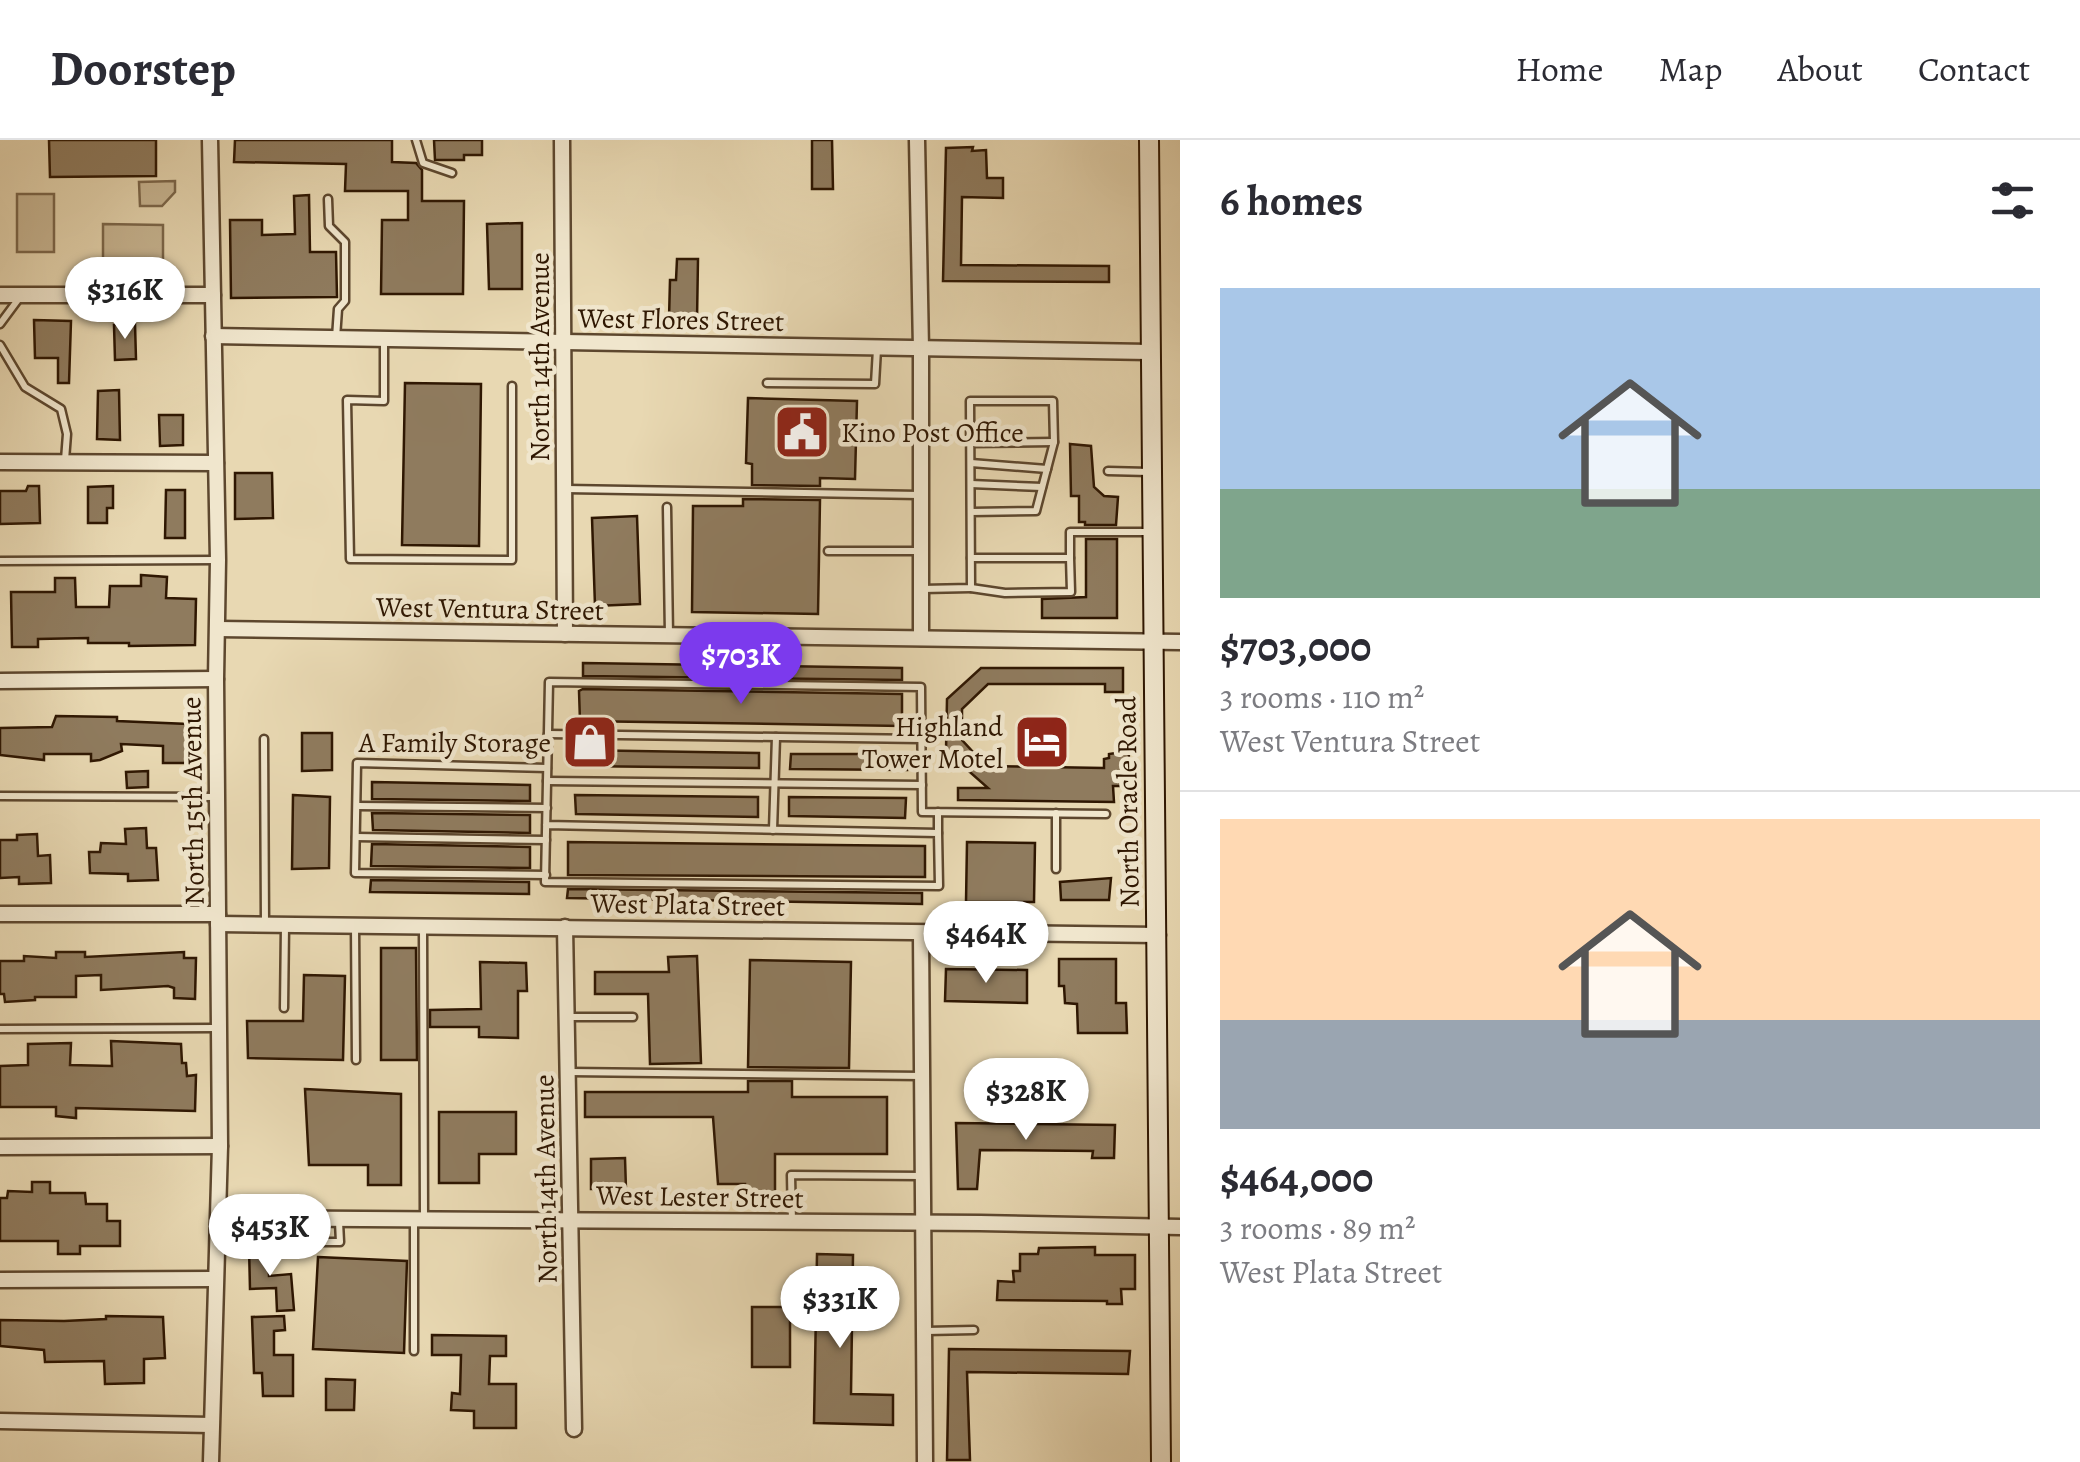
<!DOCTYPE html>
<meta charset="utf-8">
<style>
body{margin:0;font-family:Alegreya,serif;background:#f2f2f3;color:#2b2b33;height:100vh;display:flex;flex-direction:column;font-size:38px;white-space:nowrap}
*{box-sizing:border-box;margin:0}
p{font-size:32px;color:#7c7c81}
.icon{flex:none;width:55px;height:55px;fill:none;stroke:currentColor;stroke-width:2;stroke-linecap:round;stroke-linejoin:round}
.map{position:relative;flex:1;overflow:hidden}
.panel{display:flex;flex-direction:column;background:#fff;width:900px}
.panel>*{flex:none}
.price{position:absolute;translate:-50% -85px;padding:0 22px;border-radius:35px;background:#fff;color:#222;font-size:32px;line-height:65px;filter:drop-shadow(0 2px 5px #0008)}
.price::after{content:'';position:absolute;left:50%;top:60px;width:30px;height:22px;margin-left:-15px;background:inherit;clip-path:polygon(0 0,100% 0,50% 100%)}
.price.on{background:#7c3aed;color:#fff}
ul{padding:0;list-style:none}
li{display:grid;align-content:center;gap:20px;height:530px;padding:0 40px}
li+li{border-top:2px solid #e1e1e2}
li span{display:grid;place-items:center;height:310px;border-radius:0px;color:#555}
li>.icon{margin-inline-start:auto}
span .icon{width:180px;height:180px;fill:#fffc;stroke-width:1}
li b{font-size:42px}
h2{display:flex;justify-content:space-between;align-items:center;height:120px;padding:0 40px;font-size:42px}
header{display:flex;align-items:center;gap:60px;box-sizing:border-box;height:140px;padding:0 50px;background:#fff;border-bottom:2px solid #e1e1e2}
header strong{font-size:48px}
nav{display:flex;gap:55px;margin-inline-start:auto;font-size:35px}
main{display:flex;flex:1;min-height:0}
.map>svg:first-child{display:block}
.green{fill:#c9b794;stroke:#7c674b;stroke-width:2.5}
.building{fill:#8f7b5e;stroke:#2f1702;stroke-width:2.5}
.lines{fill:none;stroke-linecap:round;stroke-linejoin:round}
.lane-casing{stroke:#5d472e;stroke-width:11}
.street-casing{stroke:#5d472e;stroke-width:19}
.secondary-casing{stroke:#2f1702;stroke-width:22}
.lane{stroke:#f0e6cd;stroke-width:6}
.street{stroke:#f0e6cd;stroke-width:14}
.secondary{stroke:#f0e6cd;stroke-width:18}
.labels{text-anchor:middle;stroke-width:9;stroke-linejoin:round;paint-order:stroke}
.street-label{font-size:28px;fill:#2f1702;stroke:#f0e6cd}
.poi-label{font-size:28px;fill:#2f1702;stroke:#f0e6cd;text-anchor:end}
</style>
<header>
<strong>Doorstep</strong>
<nav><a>Home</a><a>Map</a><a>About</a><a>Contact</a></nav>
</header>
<main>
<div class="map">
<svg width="1180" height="1322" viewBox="0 0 1180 1322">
<rect width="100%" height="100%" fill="#e8d8b2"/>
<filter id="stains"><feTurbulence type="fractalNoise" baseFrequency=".002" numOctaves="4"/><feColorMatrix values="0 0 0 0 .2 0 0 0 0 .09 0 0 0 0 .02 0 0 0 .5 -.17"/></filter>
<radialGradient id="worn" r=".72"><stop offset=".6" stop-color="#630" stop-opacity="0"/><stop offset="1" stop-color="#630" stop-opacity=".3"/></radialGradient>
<g class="green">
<polygon points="175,41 175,52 162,66 140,66 139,42"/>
<rect x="17" y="54" width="37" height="58"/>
<polygon points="103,84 163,85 163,126 103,125"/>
</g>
<g class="building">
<polygon points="49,0 156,0 156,36 50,37"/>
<polygon points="235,0 392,0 392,22 416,23 422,30 422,61 464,61 463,154 381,154 382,80 408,80 408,51 345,51 346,24 234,22"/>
<polygon points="434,0 482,0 482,15 464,15 464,20 435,20"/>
<polygon points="812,0 832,0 833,49 812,49"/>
<polygon points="973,7 972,11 986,10 987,38 1003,38 1003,58 962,57 961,125 1109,126 1109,142 943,141 946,8"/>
<polygon points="309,55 310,112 336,112 337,157 231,158 230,80 262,80 262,95 295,94 294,56"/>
<polygon points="522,83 522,149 489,149 487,84"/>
<polygon points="677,119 698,119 697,180 669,179 670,140 676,140"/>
<polygon points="34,180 71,181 69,243 58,243 58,218 35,218"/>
<polygon points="135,184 136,219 115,220 114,185"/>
<polygon points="405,243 481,244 479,406 402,405"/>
<polygon points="119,250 120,300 97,299 98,251"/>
<polygon points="748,258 857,261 855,339 820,338 820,346 752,345 752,324 746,323"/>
<polygon points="159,275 183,275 183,305 160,306"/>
<polygon points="1070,304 1091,306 1094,347 1104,356 1118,357 1116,385 1085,385 1085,382 1079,382 1079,356 1071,356"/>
<polygon points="235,333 272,333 273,378 235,379"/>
<polygon points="28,346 39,346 40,383 0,384 0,351 26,351"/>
<polygon points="113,346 113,368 107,368 107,383 88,383 88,347"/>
<polygon points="166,350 185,350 185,398 165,398"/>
<polygon points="743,359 820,360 818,474 692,472 693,366 743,366"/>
<polygon points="637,376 640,464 595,466 592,378"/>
<polygon points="1086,399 1117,399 1117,478 1042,478 1042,459 1086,457"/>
<polygon points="141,435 167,437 166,458 196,459 195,505 129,506 129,503 88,503 88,498 38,499 38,507 12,507 11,452 55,452 55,438 75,438 76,467 109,467 110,446 141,446"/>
<polygon points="583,523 902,528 902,540 583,536"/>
<polygon points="981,528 1123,528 1123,552 1105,552 1105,544 988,544 962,569 962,600 986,626 1104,628 1104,619 1109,618 1109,614 1129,611 1128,646 1113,646 1114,662 958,660 958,648 988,648 946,611 947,559"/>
<polygon points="583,549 902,554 902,586 580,581 579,551"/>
<polygon points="56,576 117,577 117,581 188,584 187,623 163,623 163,606 121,604 122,611 100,620 91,621 91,614 44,614 44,620 0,615 0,588 52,587"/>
<polygon points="302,593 332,593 332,630 302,631"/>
<polygon points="575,610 759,613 759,628 575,626"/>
<polygon points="791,614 906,614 907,630 790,629"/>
<polygon points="148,631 148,647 127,648 126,632"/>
<polygon points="372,642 530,645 530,661 372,659"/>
<polygon points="293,655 330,657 329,728 292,729"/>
<polygon points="575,655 758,657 758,677 576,674"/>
<polygon points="789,657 906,658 905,678 789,676"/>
<polygon points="372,673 530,675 530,693 373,690"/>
<polygon points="146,688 147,708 156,708 158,740 128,741 128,734 90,733 89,712 100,712 101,703 126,704 125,689"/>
<polygon points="37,694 38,716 50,715 51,743 19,744 19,737 0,738 0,700 17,700 17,695"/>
<polygon points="568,702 925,706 925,737 568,735"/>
<polygon points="967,702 1035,703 1034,762 966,762"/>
<polygon points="372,704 530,707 530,728 371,726"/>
<polygon points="1111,738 1109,760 1061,760 1060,742"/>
<polygon points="371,740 529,742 529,754 370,752"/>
<polygon points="568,749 922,753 922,764 567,758"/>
<polygon points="381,808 416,808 417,920 381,920"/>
<polygon points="56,812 85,812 85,817 184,812 184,818 196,818 195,859 174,858 174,848 168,846 101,850 101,835 76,836 76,857 35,857 35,860 5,862 4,854 0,854 0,821 24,821 24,816 56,818"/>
<polygon points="697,816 701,923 650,924 648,854 595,854 595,832 669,832 668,817"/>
<polygon points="1059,819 1116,819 1116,863 1126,863 1127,893 1078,893 1077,864 1065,863 1064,846 1059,846"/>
<polygon points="750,820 851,822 849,928 748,927"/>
<polygon points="480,822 526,823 527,851 518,851 518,898 479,897 479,887 430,887 430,870 481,869"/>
<polygon points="946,829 1027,830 1027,863 945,861"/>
<polygon points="304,835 345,836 343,920 248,918 247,881 303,881"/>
<polygon points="111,901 181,904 182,923 186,923 187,936 196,935 195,971 76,968 76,978 56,976 56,967 0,967 0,926 28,925 28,904 71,903 70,925 112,926"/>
<polygon points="748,941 792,941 792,957 887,957 887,1014 775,1014 775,1053 745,1052 745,1044 718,1044 713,977 585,977 585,952 748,952"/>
<polygon points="305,949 401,954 401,1045 368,1045 368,1025 309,1025"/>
<polygon points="439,972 516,972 516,1014 479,1014 479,1043 439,1043"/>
<polygon points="956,983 1115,985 1114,1018 1092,1018 1093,1011 980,1010 977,1049 958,1049"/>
<polygon points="625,1018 626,1049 591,1049 591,1019"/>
<polygon points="32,1042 50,1042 50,1053 85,1053 86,1064 107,1064 107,1081 120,1081 120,1106 80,1106 80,1114 58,1114 58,1101 0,1101 0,1058 7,1058 8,1051 32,1052"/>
<polygon points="249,1107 268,1107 269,1136 291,1134 294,1170 277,1171 276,1148 250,1149"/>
<polygon points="1095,1107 1095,1115 1135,1115 1135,1149 1121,1149 1122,1164 1107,1164 1107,1161 997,1160 998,1141 1014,1142 1013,1131 1020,1131 1020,1114 1038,1114 1039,1108"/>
<polygon points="817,1114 853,1115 851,1254 893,1255 893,1285 814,1283"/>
<polygon points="318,1117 407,1121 404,1213 313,1209"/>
<rect x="752" y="1167" width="38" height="60"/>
<polygon points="106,1176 163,1177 165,1218 144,1219 144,1243 105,1244 104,1221 45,1222 44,1210 0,1206 0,1180 64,1181 106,1179"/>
<polygon points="284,1176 285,1190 274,1191 274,1215 293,1215 293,1256 263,1256 262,1233 254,1233 252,1177"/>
<polygon points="432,1195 506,1196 506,1216 490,1216 489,1244 516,1244 516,1288 474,1288 474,1271 451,1270 452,1253 460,1254 461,1215 432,1215"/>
<polygon points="949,1209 1130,1211 1128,1234 967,1232 970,1320 947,1320"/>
<polygon points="326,1239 355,1240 354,1270 326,1270"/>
</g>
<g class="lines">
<g class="lane-casing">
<g id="lane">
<polyline points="416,0 423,23 452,33"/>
<polyline points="328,59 329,86 345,102 345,161 338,169 336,198"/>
<polyline points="0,184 20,157"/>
<polyline points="384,199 384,261 347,260 350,419 512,420 512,246"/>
<polyline points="0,205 25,247 61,269 67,294 65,320"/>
<polyline points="767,243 875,244 877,209"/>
<polyline points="971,303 1054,302"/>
<polyline points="971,323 1047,329"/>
<polyline points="1108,331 1149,332"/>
<polyline points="971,344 1042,347"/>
<polyline points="566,349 919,355"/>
<polyline points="667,367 669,495"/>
<polyline points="828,411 921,411"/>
<polyline points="971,418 1070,418 1070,392 1148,392"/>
<polyline points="0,421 218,420"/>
<polyline points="971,448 1005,453 1071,452 1070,418"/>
<polyline points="922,449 971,448 970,261 1053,261 1054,302 1036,371 971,372"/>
<polyline points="548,594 921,599"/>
<polyline points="264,599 265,783"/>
<polyline points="547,641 922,645"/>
<polyline points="0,656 218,657"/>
<polyline points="357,666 547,668"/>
<polyline points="938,672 938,693"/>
<polyline points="1056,673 1056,729"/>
<polyline points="546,685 938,693 939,746 545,742 549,542 921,547 922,672 1106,674"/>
<polyline points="773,690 776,597"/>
<polyline points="356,697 546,700"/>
<polyline points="546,735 355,733 357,623 547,628"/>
<polyline points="355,786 356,920"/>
<polyline points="423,787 424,1078"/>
<polyline points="284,868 285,786"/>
<polyline points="568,877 633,877"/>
<polyline points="0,889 217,888"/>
<polyline points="570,932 922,936"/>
<polyline points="310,1079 311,1102 340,1102 339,1082"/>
<polyline points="414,1079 414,1211"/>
<polyline points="792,1082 791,1035 922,1036"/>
<polyline points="926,1191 974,1190"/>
</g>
</g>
<g class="street-casing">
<g id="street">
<polyline points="210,0 218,420 216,539 220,1006 211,1322"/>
<polyline points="562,0 565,494"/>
<polyline points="917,0 921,209 921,498"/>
<polyline points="0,155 213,155"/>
<polyline points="213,196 1149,212"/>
<polyline points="0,322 216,323"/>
<polyline points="218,489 1180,502"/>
<polyline points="0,541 216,539"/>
<polyline points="0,774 218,774"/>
<polyline points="218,784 1158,795"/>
<polyline points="565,787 574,1289"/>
<polyline points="921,794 925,1322"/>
<polyline points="0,1007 220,1006"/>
<polyline points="219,1078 980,1083 1180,1087"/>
<polyline points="0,1140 214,1139"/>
<polyline points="0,1281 211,1285"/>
</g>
</g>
<g class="secondary-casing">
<polyline id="secondary" points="1149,0 1161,1322"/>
</g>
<use href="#lane" class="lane"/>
<use href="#street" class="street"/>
<use href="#secondary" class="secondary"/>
</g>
<defs>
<g id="civic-square" transform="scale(2.875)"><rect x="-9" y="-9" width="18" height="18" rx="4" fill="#8f2418" stroke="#f0e6cd"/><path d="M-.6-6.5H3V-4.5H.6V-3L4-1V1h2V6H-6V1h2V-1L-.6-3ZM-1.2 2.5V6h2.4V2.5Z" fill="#fff"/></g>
<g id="shop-square" transform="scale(2.875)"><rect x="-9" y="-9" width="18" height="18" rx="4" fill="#8f2418" stroke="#f0e6cd"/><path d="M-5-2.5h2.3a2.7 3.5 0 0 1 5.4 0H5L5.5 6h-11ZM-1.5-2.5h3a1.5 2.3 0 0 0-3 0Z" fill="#fff"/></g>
<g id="hotel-square" transform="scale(2.875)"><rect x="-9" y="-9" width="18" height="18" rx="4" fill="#8f2418" stroke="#f0e6cd"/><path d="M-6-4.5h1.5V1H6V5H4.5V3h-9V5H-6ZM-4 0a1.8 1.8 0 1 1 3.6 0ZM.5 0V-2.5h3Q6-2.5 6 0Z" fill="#fff"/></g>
</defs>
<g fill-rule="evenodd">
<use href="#civic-square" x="802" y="292"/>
<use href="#shop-square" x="590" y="602"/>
<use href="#hotel-square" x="1042" y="602"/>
</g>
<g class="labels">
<g class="street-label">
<text transform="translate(681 179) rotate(1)" y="10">West Flores Street</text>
<text transform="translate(539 217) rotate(-90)" y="10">North 14th Avenue</text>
<text transform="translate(490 468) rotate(1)" y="10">West Ventura Street</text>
<text transform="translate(192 661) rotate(-91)" y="10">North 15th Avenue</text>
<text transform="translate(1127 662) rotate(-91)" y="10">North Oracle Road</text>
<text transform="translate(688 764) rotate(1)" y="10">West Plata Street</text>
<text transform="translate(545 1039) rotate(-91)" y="10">North 14th Avenue</text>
<text transform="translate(700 1056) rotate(1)" y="10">West Lester Street</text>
</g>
<g class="poi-label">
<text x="841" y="302" text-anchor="start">Kino Post Office</text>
<text x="1003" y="596">Highland<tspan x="1003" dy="32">Tower Motel</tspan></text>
<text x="551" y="612">A Family Storage</text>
</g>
</g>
<rect width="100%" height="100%" filter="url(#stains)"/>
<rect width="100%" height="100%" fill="url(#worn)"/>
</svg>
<b class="price" style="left:125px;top:202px">$316K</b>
<b class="price on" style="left:741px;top:567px">$703K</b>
<b class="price" style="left:986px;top:846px">$464K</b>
<b class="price" style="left:1026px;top:1003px">$328K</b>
<b class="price" style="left:270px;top:1139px">$453K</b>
<b class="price" style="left:840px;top:1211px">$331K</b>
</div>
<section class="panel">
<h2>6 homes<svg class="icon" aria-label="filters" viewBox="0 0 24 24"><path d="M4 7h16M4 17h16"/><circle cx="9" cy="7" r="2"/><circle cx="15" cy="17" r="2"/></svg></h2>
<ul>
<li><span style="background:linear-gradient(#a9c7e8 65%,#7fa58c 0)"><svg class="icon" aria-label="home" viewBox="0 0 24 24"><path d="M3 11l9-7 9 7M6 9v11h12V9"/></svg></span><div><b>$703,000</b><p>3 rooms · 110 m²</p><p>West Ventura Street</p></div></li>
<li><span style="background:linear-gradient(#ffd9b3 65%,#9aa5b1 0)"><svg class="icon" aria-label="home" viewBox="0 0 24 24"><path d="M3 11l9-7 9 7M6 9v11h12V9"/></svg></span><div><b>$464,000</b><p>3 rooms · 89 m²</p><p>West Plata Street</p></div></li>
</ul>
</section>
</main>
